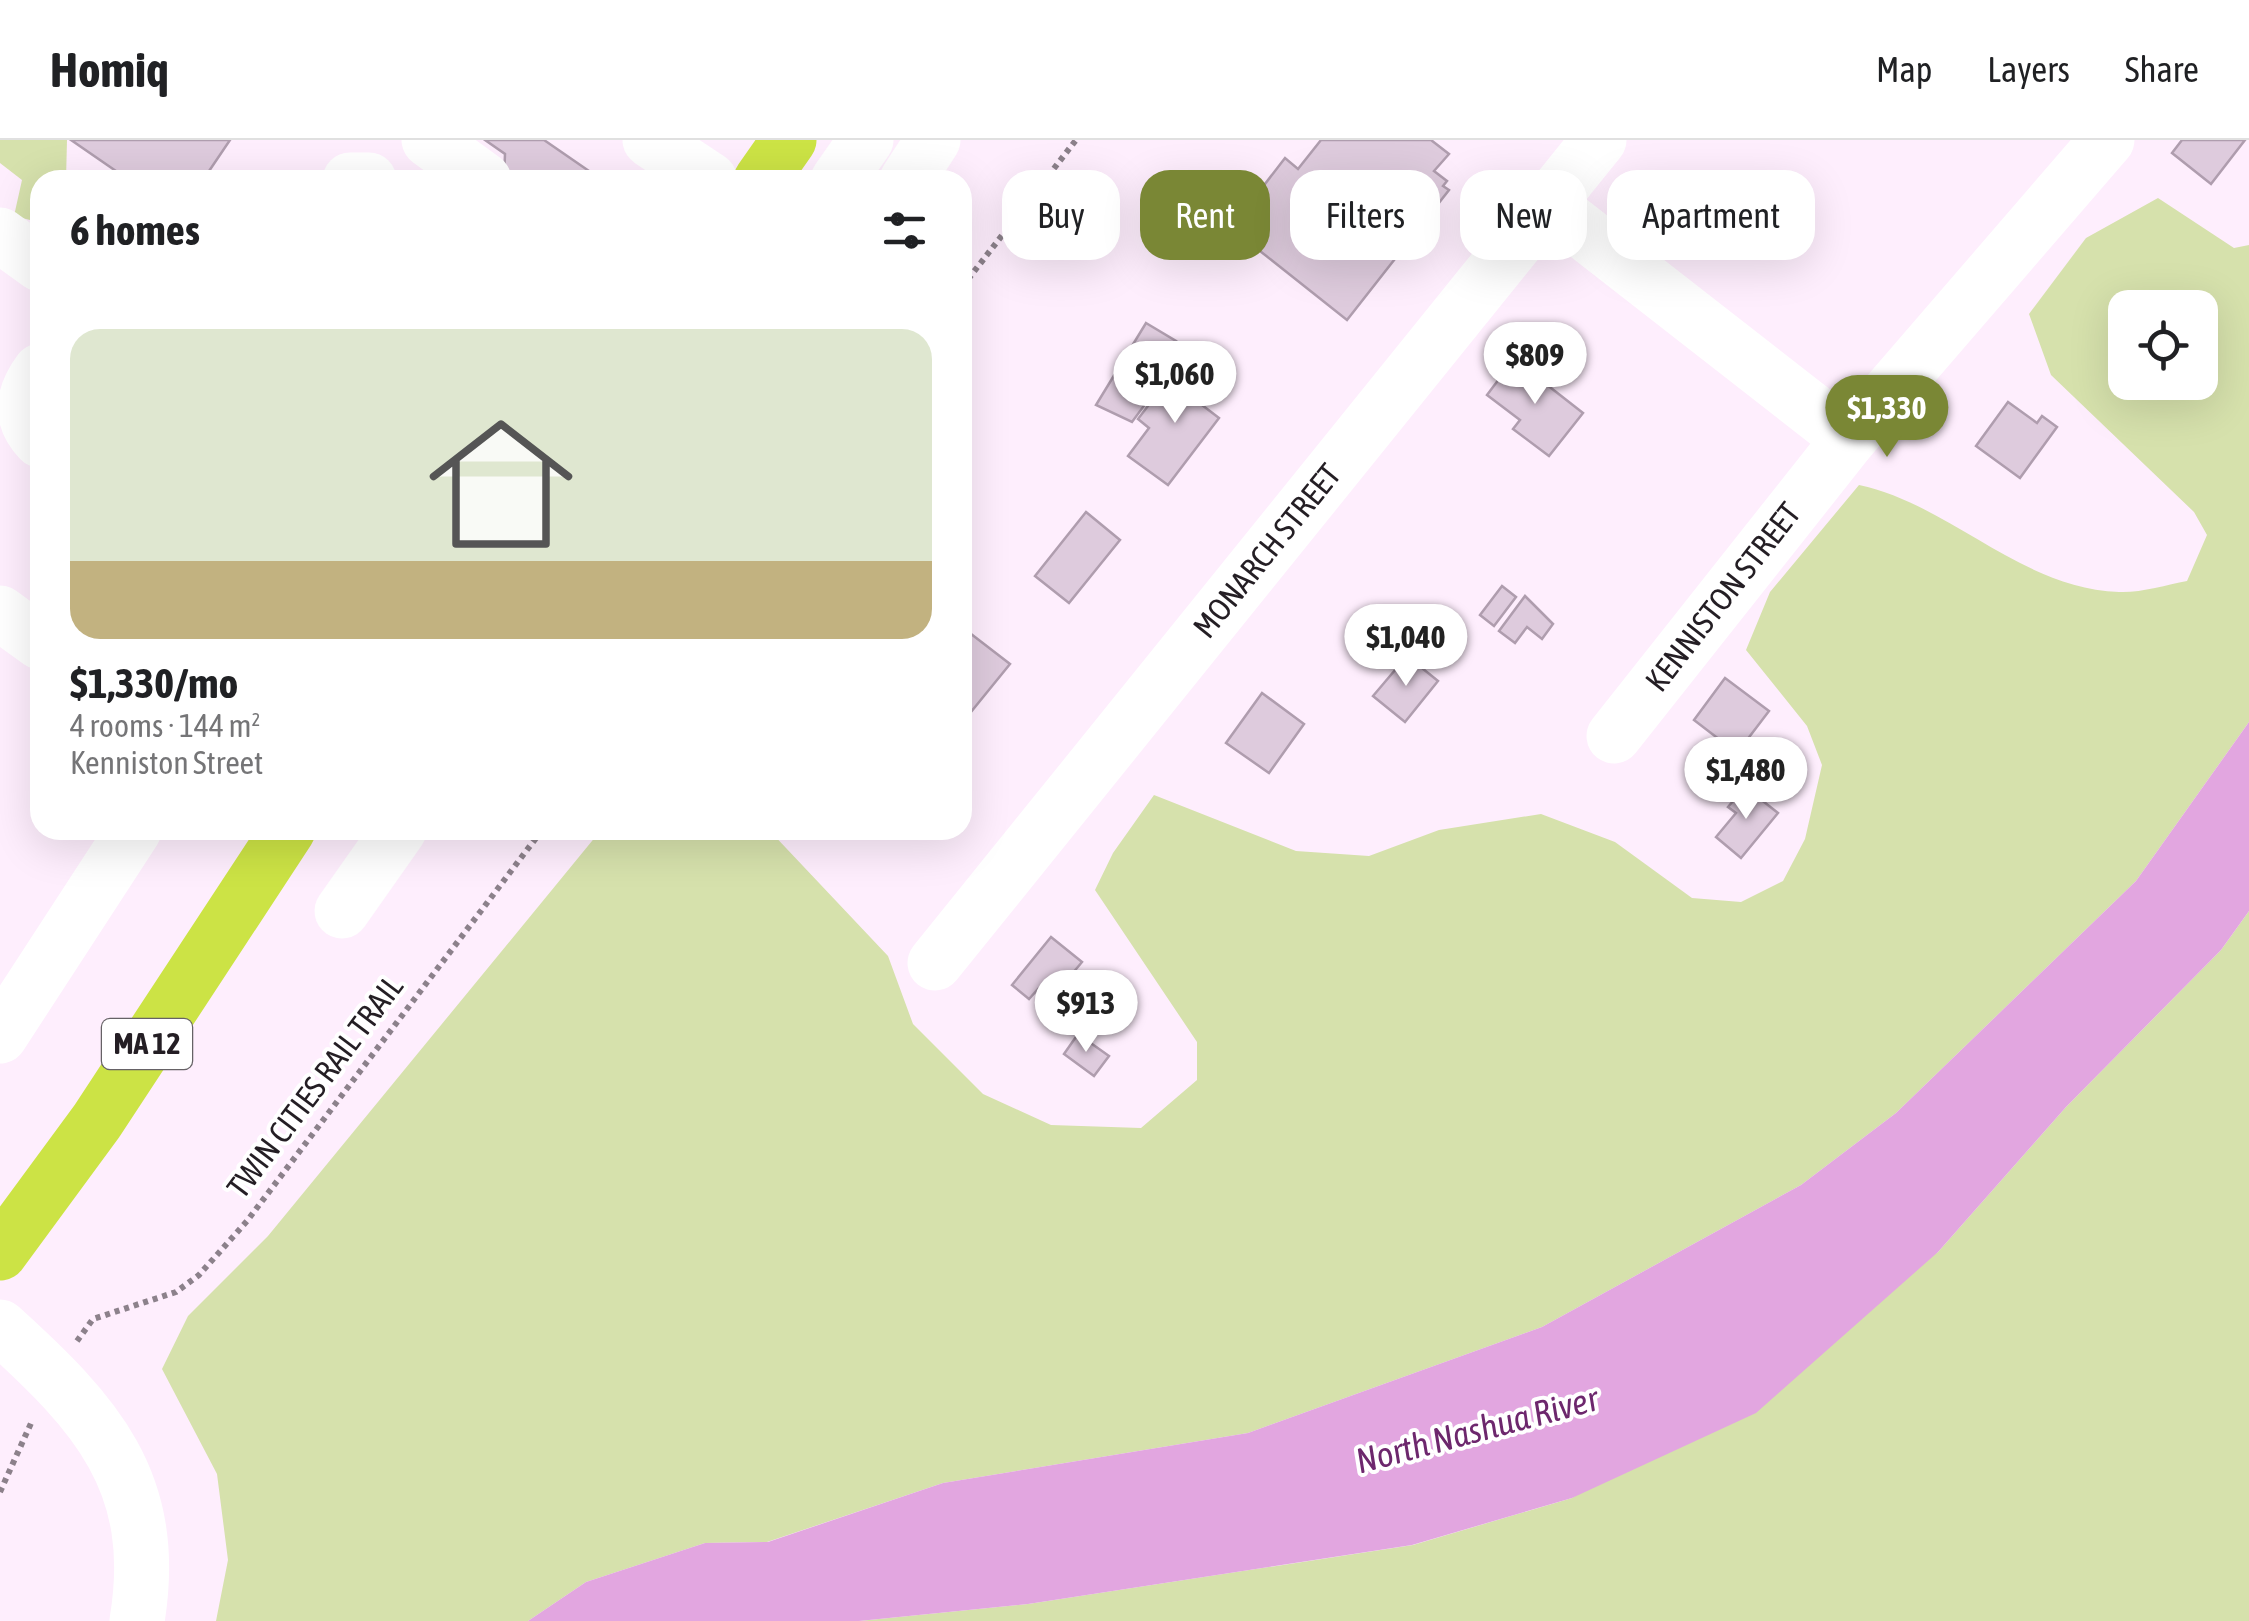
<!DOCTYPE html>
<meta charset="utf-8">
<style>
body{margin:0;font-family:"Asap Condensed",sans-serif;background:#f6f6f6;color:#202124;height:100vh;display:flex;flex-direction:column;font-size:38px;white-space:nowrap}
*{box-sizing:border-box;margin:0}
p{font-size:32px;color:#757577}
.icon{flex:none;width:55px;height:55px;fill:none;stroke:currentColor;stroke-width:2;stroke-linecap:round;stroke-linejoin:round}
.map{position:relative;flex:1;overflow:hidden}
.drawer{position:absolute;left:30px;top:30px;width:942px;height:670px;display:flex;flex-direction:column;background:#fff;border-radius:30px;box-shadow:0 10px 40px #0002}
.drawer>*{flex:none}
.guide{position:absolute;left:1002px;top:30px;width:950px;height:90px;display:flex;gap:20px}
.buttons{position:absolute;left:2108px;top:150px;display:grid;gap:20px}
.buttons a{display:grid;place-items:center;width:110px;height:110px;border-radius:20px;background:#fff;box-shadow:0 10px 40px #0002;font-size:50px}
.price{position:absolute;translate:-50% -85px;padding:0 22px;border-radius:35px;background:#fff;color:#222;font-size:32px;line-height:65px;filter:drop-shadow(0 2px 5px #0008)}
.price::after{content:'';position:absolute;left:50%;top:60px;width:30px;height:22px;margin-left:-15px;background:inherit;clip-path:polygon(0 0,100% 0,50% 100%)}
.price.selected{background:#7a8735;color:#fff}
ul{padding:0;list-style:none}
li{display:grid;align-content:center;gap:20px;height:530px;padding:0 40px}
li span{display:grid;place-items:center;height:310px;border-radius:30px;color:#555}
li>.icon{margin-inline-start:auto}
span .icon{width:180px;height:180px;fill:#fffc;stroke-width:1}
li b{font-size:42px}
h2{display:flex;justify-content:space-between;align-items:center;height:120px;padding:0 40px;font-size:42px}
.chip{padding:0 35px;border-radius:30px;background:#fff;box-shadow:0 10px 40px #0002;font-size:35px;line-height:90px}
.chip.selected{background:#7a8735;color:#fff}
header{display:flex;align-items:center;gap:60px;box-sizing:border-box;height:140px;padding:0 50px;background:#fff;border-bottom:2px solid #e0e0e0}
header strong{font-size:48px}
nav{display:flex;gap:55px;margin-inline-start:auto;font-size:35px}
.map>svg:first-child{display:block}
.green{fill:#d6e1ac;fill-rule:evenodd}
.water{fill:#e2a6e0}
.building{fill:#decbdd;stroke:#af9dae;stroke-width:2.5}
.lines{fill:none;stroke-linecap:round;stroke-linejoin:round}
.path{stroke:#8c818b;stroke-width:6;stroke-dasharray:5 5;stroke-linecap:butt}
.minor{stroke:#fff;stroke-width:55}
.highway{stroke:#cce345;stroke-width:55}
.labels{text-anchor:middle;stroke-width:8;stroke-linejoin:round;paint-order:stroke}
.shield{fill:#fff;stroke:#666266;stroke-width:2.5}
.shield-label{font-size:30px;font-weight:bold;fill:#241e24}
.street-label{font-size:32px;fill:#241e24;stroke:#fff}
.water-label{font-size:35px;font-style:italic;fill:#6d276d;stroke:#fff}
</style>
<header>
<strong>Homiq</strong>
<nav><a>Map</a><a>Layers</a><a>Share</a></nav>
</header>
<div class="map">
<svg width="2249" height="1481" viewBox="0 0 2249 1481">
<rect width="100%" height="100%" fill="#feeefd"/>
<g class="green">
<polygon points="0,0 67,0 66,40 40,40 40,77 34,81 14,76 22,40 0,23"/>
<path d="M2158,58l76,50 15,-3v477l-113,159 -240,232 -95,72 -259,142 -294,106 -305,50 -176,59 -62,1 -119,39 -58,39h-312l12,-61 -11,-86 -55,-105 26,-53 80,-80 333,-406h168l119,126 25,68 70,70 68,31 90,3 56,-48v-38l-102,-152 18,-37 41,-58 142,56 73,5 70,-26 102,-16 74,28 77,56 49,4 42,-21 22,-42 17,-74 -15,-39 -61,-76 24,-58 89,-107c93,20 160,103 260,107 21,1 47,-7 68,-11l20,-46 -13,-23 -143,-137 -22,-61 57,-76zM2125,168h75v74h-75z"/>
<polygon points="2249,771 2249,1481 859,1481 1028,1464 1413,1405 1572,1358 1938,1112 2066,967 2221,810"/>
</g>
<polygon class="water" points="2249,582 2249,771 2221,810 2066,967 1938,1112 1756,1273 1572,1358 1412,1405 1028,1464 859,1481 528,1481 586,1442 705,1403 768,1402 943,1343 1248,1293 1542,1187 1801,1045 1896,973 2136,741"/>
<g class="building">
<polygon points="71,0 230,0 203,40 129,40"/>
<polygon points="485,0 544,0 602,40 504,40 505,14"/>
<polygon points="1321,0 1431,0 1449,14 1434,31 1447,41 1443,46 1449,50 1347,180 1231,88 1285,18 1298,29"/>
<polygon points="2182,0 2245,0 2211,44 2172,13"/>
<polygon points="1146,183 1176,201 1160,227 1169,232 1132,282 1096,265"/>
<polygon points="1514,219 1583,273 1549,316 1513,289 1520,280 1487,255"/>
<polygon points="1199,228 1219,243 1202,265 1219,278 1168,345 1128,316 1149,288 1138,279 1170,237 1184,247"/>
<polygon points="2008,262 2037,283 2042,276 2057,287 2020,338 1976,306"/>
<polygon points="1086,372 1120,400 1069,463 1035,436"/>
<polygon points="1502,446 1516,457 1494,486 1480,475"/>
<polygon points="1525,456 1553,484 1542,499 1527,487 1515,503 1499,491"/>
<polygon points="962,487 1010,524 962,583"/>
<polygon points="1407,516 1438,541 1405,582 1373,556"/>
<polygon points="1725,538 1769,571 1737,613 1694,580"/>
<polygon points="1262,553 1304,584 1269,633 1226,603"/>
<polygon points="1745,647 1778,673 1741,718 1716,697 1736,673 1728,667"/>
<polygon points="1051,797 1082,822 1051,859 1038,849 1029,859 1012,845"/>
<polygon points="1095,837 1123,861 1094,895 1062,875"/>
<polygon points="1078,894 1109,916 1094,936 1064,914"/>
</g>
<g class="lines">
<g class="path">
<polyline points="962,147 1076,0"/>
<polyline points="77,1201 93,1179 176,1152 199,1135 247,1081 542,690"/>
<polyline points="0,1352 32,1281"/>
</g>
<g class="minor">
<polyline points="429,0 484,40"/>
<polyline points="650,0 710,40"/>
<polyline points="350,40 369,40"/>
<polyline points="838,40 866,0"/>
<polyline points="907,40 933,0"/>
<polyline points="1549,65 1849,299"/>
<polyline points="0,95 40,124"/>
<path d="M40,231c-17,23 -22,46 0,69"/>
<polyline points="0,473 40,502"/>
<polyline points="1614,596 1849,299 2107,0"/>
<polyline points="342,771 399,690"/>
<polyline points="935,823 1599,0"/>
<polyline points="0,896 134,690"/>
<path d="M0,1187c95,86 160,155 137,294"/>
</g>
<g class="highway">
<polyline points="761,40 789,0"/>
<polyline points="0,1113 97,981 288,690"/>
</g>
</g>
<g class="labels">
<rect class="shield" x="102" y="879" width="90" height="50" rx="8"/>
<g class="shield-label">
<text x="147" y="914">MA 12</text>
</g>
<g class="street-label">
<text transform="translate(1267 411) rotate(-51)" y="11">MONARCH STREET</text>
<text transform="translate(1723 457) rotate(-52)" y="11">KENNISTON STREET</text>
<text transform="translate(315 947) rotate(-53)" y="11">TWIN CITIES RAIL TRAIL</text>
</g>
<g class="water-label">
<text transform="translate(1477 1290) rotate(-15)" y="12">North Nashua River</text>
</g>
</g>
</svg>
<div class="buttons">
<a><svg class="icon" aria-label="locate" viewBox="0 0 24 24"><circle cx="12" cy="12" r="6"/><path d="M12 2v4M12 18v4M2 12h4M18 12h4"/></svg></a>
</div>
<b class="price" style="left:1535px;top:267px">$809</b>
<b class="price" style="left:1175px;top:286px">$1,060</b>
<b class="price selected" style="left:1887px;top:320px">$1,330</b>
<b class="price" style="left:1406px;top:549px">$1,040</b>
<b class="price" style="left:1746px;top:682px">$1,480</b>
<b class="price" style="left:1086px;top:915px">$913</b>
<div class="guide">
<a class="chip">Buy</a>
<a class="chip selected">Rent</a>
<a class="chip">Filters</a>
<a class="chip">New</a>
<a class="chip">Apartment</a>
</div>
<section class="drawer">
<h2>6 homes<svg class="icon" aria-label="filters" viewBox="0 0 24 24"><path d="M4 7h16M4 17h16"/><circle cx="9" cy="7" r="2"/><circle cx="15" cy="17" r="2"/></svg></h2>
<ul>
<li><span style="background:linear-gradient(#dfe7d0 75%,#c2b280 0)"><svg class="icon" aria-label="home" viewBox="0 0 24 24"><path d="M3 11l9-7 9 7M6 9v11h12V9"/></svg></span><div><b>$1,330/mo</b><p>4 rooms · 144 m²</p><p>Kenniston Street</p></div></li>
</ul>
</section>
</div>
